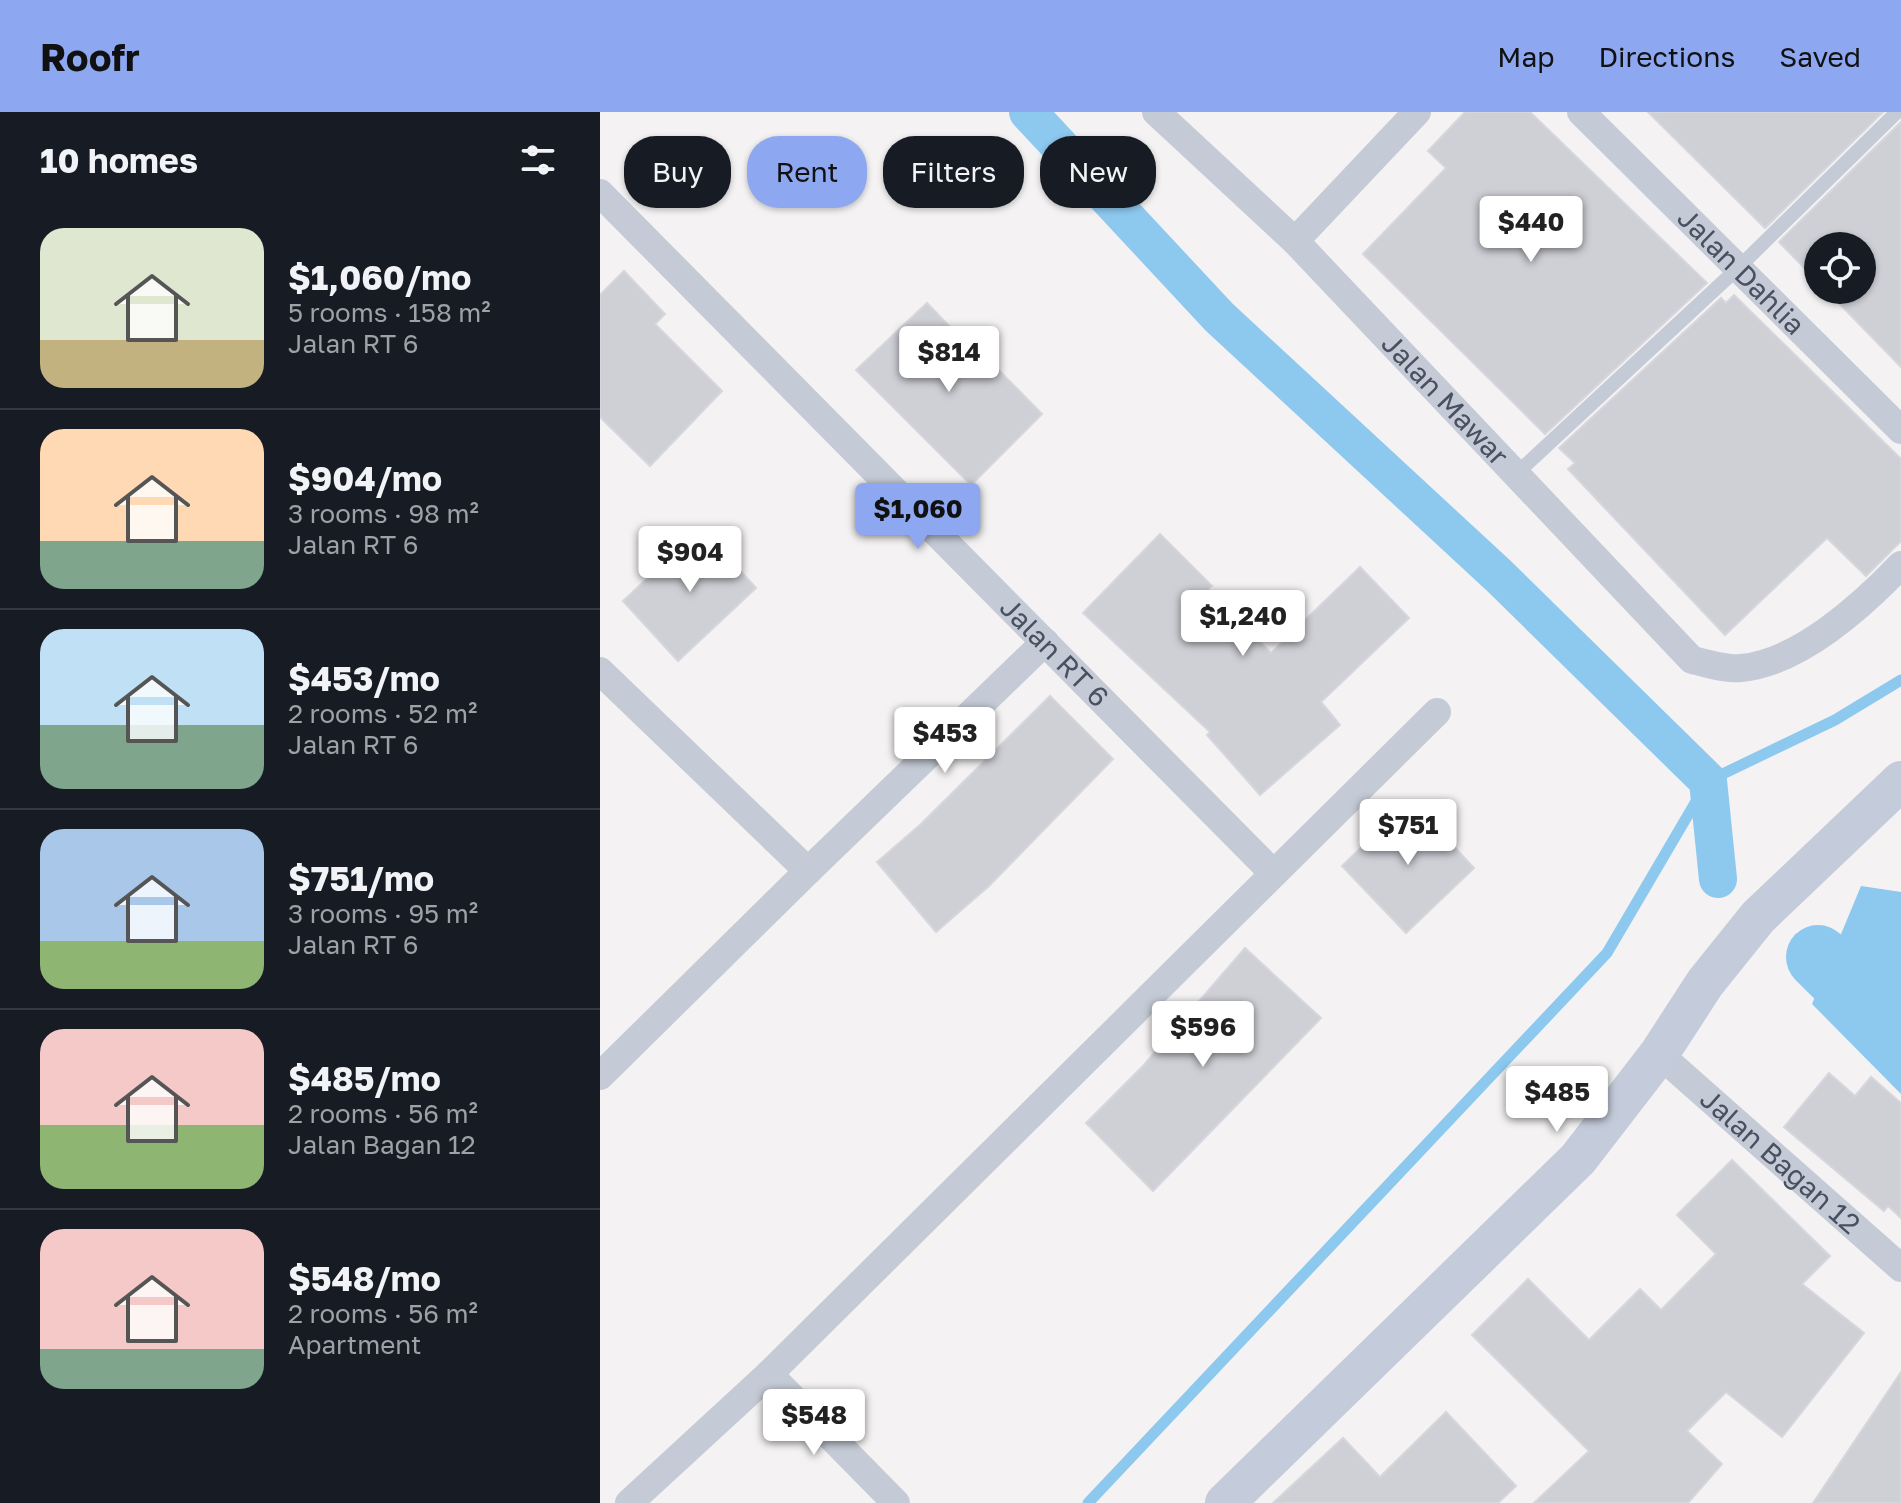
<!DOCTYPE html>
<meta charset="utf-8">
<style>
body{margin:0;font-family:"Golos Text",sans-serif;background:#242831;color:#f1f3f6;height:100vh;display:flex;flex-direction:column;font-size:30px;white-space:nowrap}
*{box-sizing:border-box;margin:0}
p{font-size:26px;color:#9ea1a6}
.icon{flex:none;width:44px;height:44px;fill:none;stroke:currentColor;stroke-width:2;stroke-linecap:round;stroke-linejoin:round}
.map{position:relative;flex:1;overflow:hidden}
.side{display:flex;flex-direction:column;background:#171b24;width:600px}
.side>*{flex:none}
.guide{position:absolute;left:24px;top:24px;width:760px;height:72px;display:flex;gap:16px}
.controls{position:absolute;left:1204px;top:120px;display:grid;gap:16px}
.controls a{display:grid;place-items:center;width:72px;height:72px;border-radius:50%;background:#171b24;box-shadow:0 2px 6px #0004;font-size:40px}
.price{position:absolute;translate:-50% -68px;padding:0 18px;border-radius:8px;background:#fff;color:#222;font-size:26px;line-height:52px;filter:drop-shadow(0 2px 4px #0008)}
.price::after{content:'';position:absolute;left:50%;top:48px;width:24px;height:18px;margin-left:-12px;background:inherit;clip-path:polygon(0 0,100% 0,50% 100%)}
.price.active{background:#8ea7f1;color:#111}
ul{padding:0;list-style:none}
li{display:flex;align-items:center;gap:24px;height:200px;padding:0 40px}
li+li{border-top:2px solid #363941}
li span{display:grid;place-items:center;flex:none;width:224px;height:160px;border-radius:24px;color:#555}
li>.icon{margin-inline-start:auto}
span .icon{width:96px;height:96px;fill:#fffc;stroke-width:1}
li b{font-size:34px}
h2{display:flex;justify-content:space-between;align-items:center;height:96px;padding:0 40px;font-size:34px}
.pill{padding:0 28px;border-radius:32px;background:#171b24;box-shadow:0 2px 6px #0004;font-size:28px;line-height:72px}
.pill.active{background:#8ea7f1;color:#111}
header{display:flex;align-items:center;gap:48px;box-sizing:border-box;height:112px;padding:0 40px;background:#8ea7f1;color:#111}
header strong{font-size:38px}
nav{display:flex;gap:44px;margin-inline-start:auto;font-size:28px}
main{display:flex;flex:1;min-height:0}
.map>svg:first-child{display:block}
.water{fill:#8dc8ef}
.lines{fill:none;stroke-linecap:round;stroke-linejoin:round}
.stream{stroke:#8dc8ef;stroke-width:11}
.canal{stroke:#8dc8ef;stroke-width:38}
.river{stroke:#8dc8ef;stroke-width:64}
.building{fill:#ced0d6;stroke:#d6d6dd;stroke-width:2}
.lane{stroke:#c5cbd6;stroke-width:14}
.street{stroke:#c5cbd6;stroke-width:28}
.secondary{stroke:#c4cbda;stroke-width:40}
.labels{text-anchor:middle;stroke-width:6;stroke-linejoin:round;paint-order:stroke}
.street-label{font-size:28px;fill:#495060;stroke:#fff}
</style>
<header>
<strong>Roofr</strong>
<nav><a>Map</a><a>Directions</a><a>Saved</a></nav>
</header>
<main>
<section class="side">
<h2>10 homes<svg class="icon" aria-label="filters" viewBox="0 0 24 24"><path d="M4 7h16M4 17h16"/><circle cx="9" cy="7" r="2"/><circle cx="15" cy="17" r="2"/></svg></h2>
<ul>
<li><span style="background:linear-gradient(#dfe7d0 70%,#c2b280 0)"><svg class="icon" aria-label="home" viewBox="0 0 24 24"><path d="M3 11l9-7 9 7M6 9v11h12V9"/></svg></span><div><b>$1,060/mo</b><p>5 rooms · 158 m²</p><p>Jalan RT 6</p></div></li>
<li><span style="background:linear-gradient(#ffd9b3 70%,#7fa58c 0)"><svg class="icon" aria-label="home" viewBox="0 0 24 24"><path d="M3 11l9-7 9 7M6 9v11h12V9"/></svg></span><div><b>$904/mo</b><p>3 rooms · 98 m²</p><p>Jalan RT 6</p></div></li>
<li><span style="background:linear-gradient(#bfe0f5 60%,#7fa58c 0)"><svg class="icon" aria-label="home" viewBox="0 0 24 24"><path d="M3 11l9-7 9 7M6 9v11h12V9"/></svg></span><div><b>$453/mo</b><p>2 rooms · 52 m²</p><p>Jalan RT 6</p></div></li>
<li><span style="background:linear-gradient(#a9c7e8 70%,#8fb573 0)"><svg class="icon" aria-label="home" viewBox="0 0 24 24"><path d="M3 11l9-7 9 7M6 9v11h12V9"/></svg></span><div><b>$751/mo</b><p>3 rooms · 95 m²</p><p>Jalan RT 6</p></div></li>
<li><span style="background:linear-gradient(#f6c9c9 60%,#8fb573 0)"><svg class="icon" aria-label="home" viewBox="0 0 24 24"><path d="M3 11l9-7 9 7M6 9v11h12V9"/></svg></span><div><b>$485/mo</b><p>2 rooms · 56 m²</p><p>Jalan Bagan 12</p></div></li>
<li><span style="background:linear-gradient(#f6c9c9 75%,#7fa58c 0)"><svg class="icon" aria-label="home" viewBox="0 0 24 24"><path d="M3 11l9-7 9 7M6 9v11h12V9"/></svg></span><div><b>$548/mo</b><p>2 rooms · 56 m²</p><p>Apartment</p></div></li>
</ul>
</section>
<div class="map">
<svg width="1301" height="1391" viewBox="0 0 1301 1391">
<rect width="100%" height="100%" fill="#f4f2f2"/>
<polygon class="water" points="1261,774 1301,780 1301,982 1212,892"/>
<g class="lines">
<polyline class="stream" points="488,1391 1007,841 1108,669 1235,608 1301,568"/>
<polyline class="canal" points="428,0 619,205 899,464 1108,669 1118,767"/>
<polyline class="river" points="1218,845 1301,928"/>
</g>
<g class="building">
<polygon points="865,0 930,0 1107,171 945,322 763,142 846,56 828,39"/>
<polygon points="1048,0 1283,0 1165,116"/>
<polygon points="1301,10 1301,255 1226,178 1262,178 1262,134 1218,134 1218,170 1179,130"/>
<polygon points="24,159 65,202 55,212 122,279 50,354 0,305 0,183"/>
<polygon points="1134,183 1301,347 1301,429 1266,464 1227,426 1125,523 968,357 975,351 959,336 1121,186 1126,191"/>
<polygon points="327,191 383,249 387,246 442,302 371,373 256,258"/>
<polygon points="101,416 156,476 78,549 23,489"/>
<polygon points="560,422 612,474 608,477 671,541 760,455 809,506 721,590 740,613 660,683 607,623 610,620 483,501"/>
<polygon points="450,584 513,647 389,774 336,820 277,750 321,712"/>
<polygon points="810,688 874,756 806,821 742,754"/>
<polygon points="645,836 721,906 553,1079 486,1011 543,954"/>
<polygon points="1229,961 1255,984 1271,965 1301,991 1301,1106 1288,1094 1284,1099 1184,1015"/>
<polygon points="1132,1048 1230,1144 1202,1172 1264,1221 1182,1325 1126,1280 1087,1319 1122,1352 1088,1391 934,1391 989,1339 872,1223 928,1167 989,1228 1040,1177 1061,1198 1116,1142 1077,1103"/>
<polygon points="1301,1260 1301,1391 1213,1391"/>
<polygon points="846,1300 916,1374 898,1391 673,1391 743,1326 780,1365"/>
</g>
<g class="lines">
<polyline class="lane" points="916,362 1138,156 1297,0"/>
<g class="street">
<path id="s1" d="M556,0l139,129 397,419c15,3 34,10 49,8 58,-5 122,-63 160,-103"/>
<path id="s2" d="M981,0l320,318"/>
<path id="s3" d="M0,81l672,679"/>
<polyline points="695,129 817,0"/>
<polyline points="0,559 208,759 0,964"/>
<polyline points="208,759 445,530"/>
<path id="s4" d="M1059,942l242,214"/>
<polyline points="169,1262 296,1391"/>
<polyline points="29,1391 169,1262 837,600"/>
</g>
<polyline class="secondary" points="625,1391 978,1047 1059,942 1105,871 1158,805 1301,669"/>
</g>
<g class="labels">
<g class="street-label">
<text dy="10" stroke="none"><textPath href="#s2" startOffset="226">Jalan Dahlia</textPath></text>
<text dy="10" stroke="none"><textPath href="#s1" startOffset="408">Jalan Mawar</textPath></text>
<text dy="10" stroke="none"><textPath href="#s3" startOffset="646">Jalan RT 6</textPath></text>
<text dy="10" stroke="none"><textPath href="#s4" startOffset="162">Jalan Bagan 12</textPath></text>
</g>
</g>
</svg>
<div class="controls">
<a><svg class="icon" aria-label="locate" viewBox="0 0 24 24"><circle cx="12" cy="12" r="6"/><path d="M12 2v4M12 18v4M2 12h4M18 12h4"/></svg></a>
</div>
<b class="price" style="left:931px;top:152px">$440</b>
<b class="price" style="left:349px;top:282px">$814</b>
<b class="price active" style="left:318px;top:439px">$1,060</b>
<b class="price" style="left:90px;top:482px">$904</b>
<b class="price" style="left:643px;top:546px">$1,240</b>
<b class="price" style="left:345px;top:663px">$453</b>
<b class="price" style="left:808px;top:755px">$751</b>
<b class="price" style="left:603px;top:957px">$596</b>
<b class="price" style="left:957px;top:1022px">$485</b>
<b class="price" style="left:214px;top:1345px">$548</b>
<div class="guide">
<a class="pill">Buy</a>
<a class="pill active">Rent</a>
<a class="pill">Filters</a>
<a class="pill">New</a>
</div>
</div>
</main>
